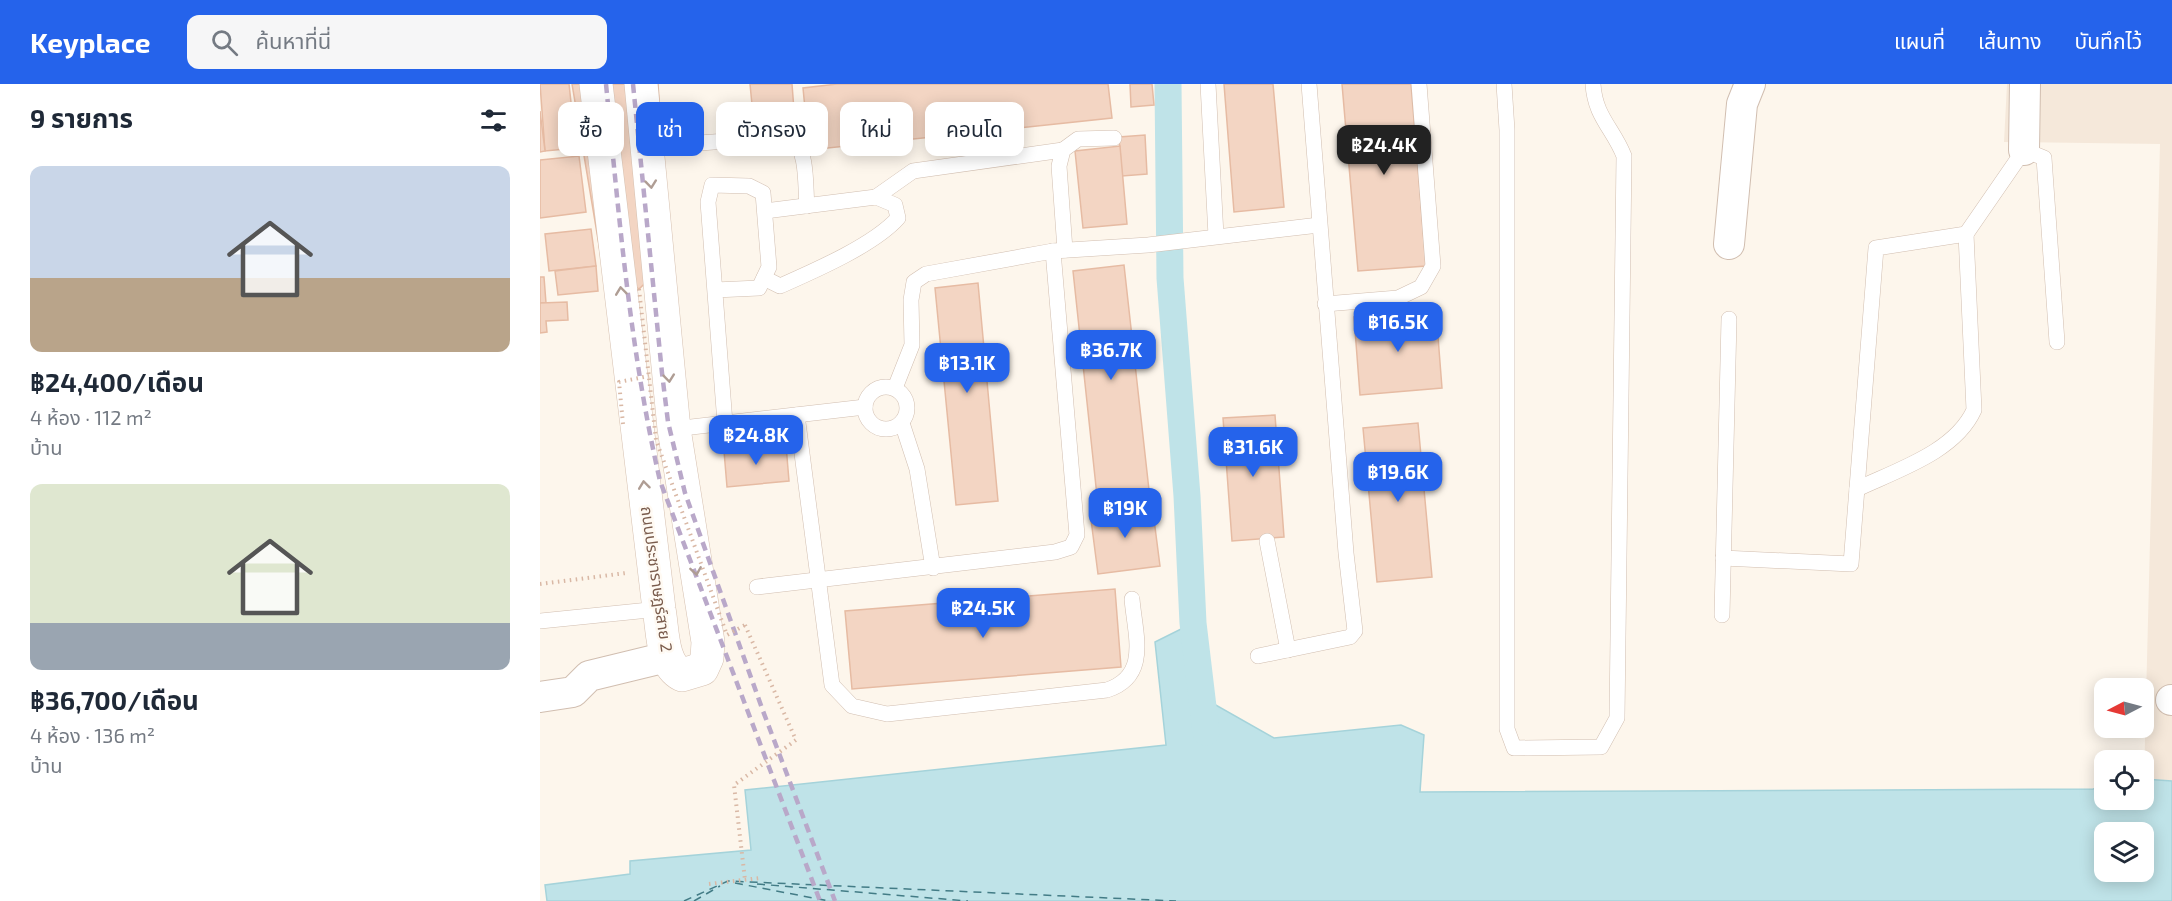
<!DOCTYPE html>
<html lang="th">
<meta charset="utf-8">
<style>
body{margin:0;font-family:"Exo 2","Noto Sans Thai",sans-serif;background:#f6f6f7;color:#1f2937;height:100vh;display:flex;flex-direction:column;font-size:22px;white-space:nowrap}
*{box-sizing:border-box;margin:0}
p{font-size:20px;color:#747a83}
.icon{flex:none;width:33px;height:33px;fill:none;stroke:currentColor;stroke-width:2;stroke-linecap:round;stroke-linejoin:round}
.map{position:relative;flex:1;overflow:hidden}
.details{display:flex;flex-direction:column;background:#fff;width:540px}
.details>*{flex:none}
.hud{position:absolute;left:18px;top:18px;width:570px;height:54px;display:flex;gap:12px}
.needle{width:39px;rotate:264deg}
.fabs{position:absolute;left:1554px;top:594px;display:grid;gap:12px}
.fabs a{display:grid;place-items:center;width:60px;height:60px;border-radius:12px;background:#fff;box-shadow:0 3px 15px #0003;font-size:30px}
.price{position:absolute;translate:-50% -51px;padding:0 14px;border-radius:12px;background:#2563eb;color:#fff;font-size:20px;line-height:39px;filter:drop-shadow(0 2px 3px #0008)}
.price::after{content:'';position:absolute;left:50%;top:36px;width:18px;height:14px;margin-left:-9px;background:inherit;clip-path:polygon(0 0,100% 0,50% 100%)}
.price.current{background:#222;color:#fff}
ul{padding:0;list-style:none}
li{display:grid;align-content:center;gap:12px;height:318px;padding:0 30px}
li span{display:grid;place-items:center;height:186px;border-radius:12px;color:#555}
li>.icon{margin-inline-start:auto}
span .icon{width:108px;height:108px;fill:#fffc;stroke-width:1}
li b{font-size:26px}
h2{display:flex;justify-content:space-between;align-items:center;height:72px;padding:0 30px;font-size:26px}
.pill{padding:0 21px;border-radius:12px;background:#fff;box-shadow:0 3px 15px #0003;font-size:21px;line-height:54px}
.pill.current{background:#2563eb;color:#fff}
header{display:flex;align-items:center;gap:36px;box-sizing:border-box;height:84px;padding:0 30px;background:#2563eb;color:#fff}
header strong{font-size:28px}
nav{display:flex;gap:33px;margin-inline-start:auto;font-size:21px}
.search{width:420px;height:54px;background:#f6f6f7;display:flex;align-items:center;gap:15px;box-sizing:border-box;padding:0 21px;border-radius:12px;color:#747a83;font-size:22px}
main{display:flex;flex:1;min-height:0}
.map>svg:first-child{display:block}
.residential{fill:#f5e8da}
.water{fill:#bfe3e8;stroke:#a5d3da;stroke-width:1.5;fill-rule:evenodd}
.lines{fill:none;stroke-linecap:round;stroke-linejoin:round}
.canal{stroke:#bfe3e8;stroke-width:27}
.ferry{stroke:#437c86;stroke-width:1.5;stroke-dasharray:8 6;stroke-linecap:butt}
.building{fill:#f3d5c3;stroke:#e6bba3;stroke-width:1.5}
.lane-casing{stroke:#d1beb0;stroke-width:16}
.street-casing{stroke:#d1beb0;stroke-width:32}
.secondary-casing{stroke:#d6c0b0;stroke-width:34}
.path{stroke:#d9b8a5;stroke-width:4;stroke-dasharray:1.5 4.5;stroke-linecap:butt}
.lane{stroke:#fff;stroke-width:15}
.street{stroke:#fff;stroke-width:30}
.secondary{stroke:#fff;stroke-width:33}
.rail{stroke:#b9a8c9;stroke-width:4.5;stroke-dasharray:9 6;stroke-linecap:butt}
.path-bridge{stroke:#d9b8a5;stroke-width:4;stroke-dasharray:1.5 4.5;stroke-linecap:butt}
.oneway{stroke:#af9d94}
.labels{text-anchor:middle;stroke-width:5;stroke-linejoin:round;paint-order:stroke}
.street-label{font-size:16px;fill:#7a5c4d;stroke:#fffaf3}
</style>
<header>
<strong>Keyplace</strong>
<div class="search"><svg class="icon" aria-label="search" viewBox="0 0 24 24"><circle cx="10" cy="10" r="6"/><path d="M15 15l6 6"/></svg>ค้นหาที่นี่</div>
<nav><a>แผนที่</a><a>เส้นทาง</a><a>บันทึกไว้</a></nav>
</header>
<main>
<section class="details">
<h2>9 รายการ<svg class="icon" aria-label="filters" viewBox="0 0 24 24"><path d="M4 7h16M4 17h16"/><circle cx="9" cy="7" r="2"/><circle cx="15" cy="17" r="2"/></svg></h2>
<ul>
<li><span style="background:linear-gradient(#c9d6e8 60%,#b9a48a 0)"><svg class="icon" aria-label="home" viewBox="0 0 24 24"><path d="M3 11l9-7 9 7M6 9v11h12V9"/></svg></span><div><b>฿24,400/เดือน</b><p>4 ห้อง · 112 m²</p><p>บ้าน</p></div></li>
<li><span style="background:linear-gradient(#dfe7d0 75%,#9aa5b1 0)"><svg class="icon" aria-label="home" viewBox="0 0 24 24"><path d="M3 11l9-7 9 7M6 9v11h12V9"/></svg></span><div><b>฿36,700/เดือน</b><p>4 ห้อง · 136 m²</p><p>บ้าน</p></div></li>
</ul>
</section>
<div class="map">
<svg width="1632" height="817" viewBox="0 0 1632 817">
<rect width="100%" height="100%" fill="#fdf6ec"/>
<polygon class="residential" points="1467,0 1632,0 1632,697 1604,695 1620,60 1464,58"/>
<path class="water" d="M653,539l-7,19 12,53 76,43 127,-13 23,10 -4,57 673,-3 11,-2v13h40v-21l28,2v120h-1625l-2,-16 85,-11v-13l121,-11 -6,-60 421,-45 -11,-103zM1564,748h40v40h-40z"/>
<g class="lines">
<polyline class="canal" points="628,0 630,194 647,412 653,539 666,648"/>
<g class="ferry">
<polyline points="195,799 289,817"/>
<polyline points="217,800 428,817"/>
<polyline points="144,817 188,797 636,817"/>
<polyline points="154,817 180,802"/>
</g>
</g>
<g class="building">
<polygon points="0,0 29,0 36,64 5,67"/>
<polygon points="32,0 118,0 130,175 99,205 63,185"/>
<polygon points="210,0 252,0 254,26 213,31"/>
<polygon points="297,0 568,0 572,34 269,66 263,4"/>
<polygon points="590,0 612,0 614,21 591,23"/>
<polygon points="684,0 733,0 744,123 694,128"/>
<polygon points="802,0 871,0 886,182 818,187"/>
<polygon points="0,27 5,67 0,68"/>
<polygon points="605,51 607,90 582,92 579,53"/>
<polygon points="580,62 587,140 543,144 535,67"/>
<polygon points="39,72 46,128 0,134 0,76"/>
<polygon points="51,145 56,182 9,187 5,150"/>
<polygon points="584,181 609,406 557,412 533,187"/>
<polygon points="56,182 58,207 18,211 15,187"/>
<polygon points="0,193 4,193 6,219 0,219"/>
<polygon points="438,199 458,417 416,421 395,204"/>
<polygon points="27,218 28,236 6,237 7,248 0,249 0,219"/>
<polygon points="896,227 902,304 820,311 814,233"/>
<polygon points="735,331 744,453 692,457 683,334"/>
<polygon points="878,339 892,493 837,498 823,344"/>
<polygon points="246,361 249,397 187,403 184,367"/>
<polygon points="612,420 620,482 558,490 550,428"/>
<polygon points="575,505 581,583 312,605 305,527"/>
</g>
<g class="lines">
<g class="lane-casing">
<g id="lane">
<polyline points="668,0 676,152"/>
<path d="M964,0l3,46v599l7,19 87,-1 16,-29 7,-562c-11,-28 -29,-39 -31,-72"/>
<path d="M160,59l92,-7c16,17 13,48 15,70"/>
<polyline points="336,113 373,87 523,66"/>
<polyline points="525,166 519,82 523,66 538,55 574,54"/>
<path d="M224,194l16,8c34,-15 94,-41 118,-68l-3,-13 -19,-8 -111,14"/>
<polyline points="175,206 219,204 229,183 223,109 209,102 172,101 168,118 185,339"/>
<polyline points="785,220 858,214 881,203 893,182 879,0"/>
<circle cx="346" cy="324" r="21"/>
<polyline points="355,304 372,261 371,216 374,198 386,190 513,167 608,161 779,141"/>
<path d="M257,331l35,270 20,21 35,8 220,-24c43,-14 28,-55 25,-91"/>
<polyline points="362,339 377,385 393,484"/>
<polyline points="134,345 325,323"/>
<path d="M1317,405c40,-19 98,-37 117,-79l-8,-176"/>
<polyline points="727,457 748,566"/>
<polyline points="1183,474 1311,480 1336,164 1426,150 1484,66 1504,74 1517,258"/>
<polyline points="217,503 515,468 531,463 537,451 513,167"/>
<polyline points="1182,531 1189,235"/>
<polyline points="0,537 119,525"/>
<polyline points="718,572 810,553 815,547 806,469 769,0"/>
</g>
</g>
<g class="street-casing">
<g id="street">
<polyline points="1484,66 1485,0"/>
<polyline points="1189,160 1202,20 1210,0"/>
<polyline points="0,613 33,608 49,592 127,573"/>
<polyline points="1631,616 1632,616"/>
</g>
</g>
<g class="secondary-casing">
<path id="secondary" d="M56,0l63,525c4,21 2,55 23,66l20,-6 5,-11 1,-16 -34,-213 -33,-345"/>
</g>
<g class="path">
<polyline points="0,500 86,489"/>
<polyline points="205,541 256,656 194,701 205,796"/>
<polyline points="169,800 220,794"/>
</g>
<use href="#lane" class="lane"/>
<use href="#street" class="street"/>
<use href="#secondary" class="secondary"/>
<g class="rail">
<path d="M66,0c13,133 24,266 54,397l160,420"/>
<polyline points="93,0 122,289 128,338 145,409 223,627 295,817"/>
</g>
<g class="path-bridge">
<polyline points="99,205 116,356 187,551 205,541"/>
<polyline points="83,340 79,298 109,292"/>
</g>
</g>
<defs><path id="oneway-chevron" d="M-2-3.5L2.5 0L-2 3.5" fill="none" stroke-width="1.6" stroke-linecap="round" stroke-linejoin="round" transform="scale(1.5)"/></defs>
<g class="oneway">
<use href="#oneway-chevron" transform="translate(111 100) rotate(84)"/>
<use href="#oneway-chevron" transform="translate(81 207) rotate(-97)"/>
<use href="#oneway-chevron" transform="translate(129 294) rotate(84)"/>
<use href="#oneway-chevron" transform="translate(104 401) rotate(-97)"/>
<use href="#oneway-chevron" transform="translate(156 487) rotate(81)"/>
</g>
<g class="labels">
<g class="street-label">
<text transform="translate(117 495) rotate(82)" y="6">ถนนประชาราษฎร์สาย 2</text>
</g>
</g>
</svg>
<div class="fabs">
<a><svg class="needle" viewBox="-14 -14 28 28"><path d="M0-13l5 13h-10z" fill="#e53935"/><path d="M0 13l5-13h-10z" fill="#747a83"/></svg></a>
<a><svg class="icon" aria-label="locate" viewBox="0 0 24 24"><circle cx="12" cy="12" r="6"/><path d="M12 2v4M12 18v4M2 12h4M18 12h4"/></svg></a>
<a><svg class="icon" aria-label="layers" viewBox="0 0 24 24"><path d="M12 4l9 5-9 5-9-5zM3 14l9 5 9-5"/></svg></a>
</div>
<b class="price current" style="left:844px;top:92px">฿24.4K</b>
<b class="price" style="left:858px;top:269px">฿16.5K</b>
<b class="price" style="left:571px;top:297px">฿36.7K</b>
<b class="price" style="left:427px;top:310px">฿13.1K</b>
<b class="price" style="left:216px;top:382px">฿24.8K</b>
<b class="price" style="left:713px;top:394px">฿31.6K</b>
<b class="price" style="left:858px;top:419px">฿19.6K</b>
<b class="price" style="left:585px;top:455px">฿19K</b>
<b class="price" style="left:443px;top:555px">฿24.5K</b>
<div class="hud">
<a class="pill">ซื้อ</a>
<a class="pill current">เช่า</a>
<a class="pill">ตัวกรอง</a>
<a class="pill">ใหม่</a>
<a class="pill">คอนโด</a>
</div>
</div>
</main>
